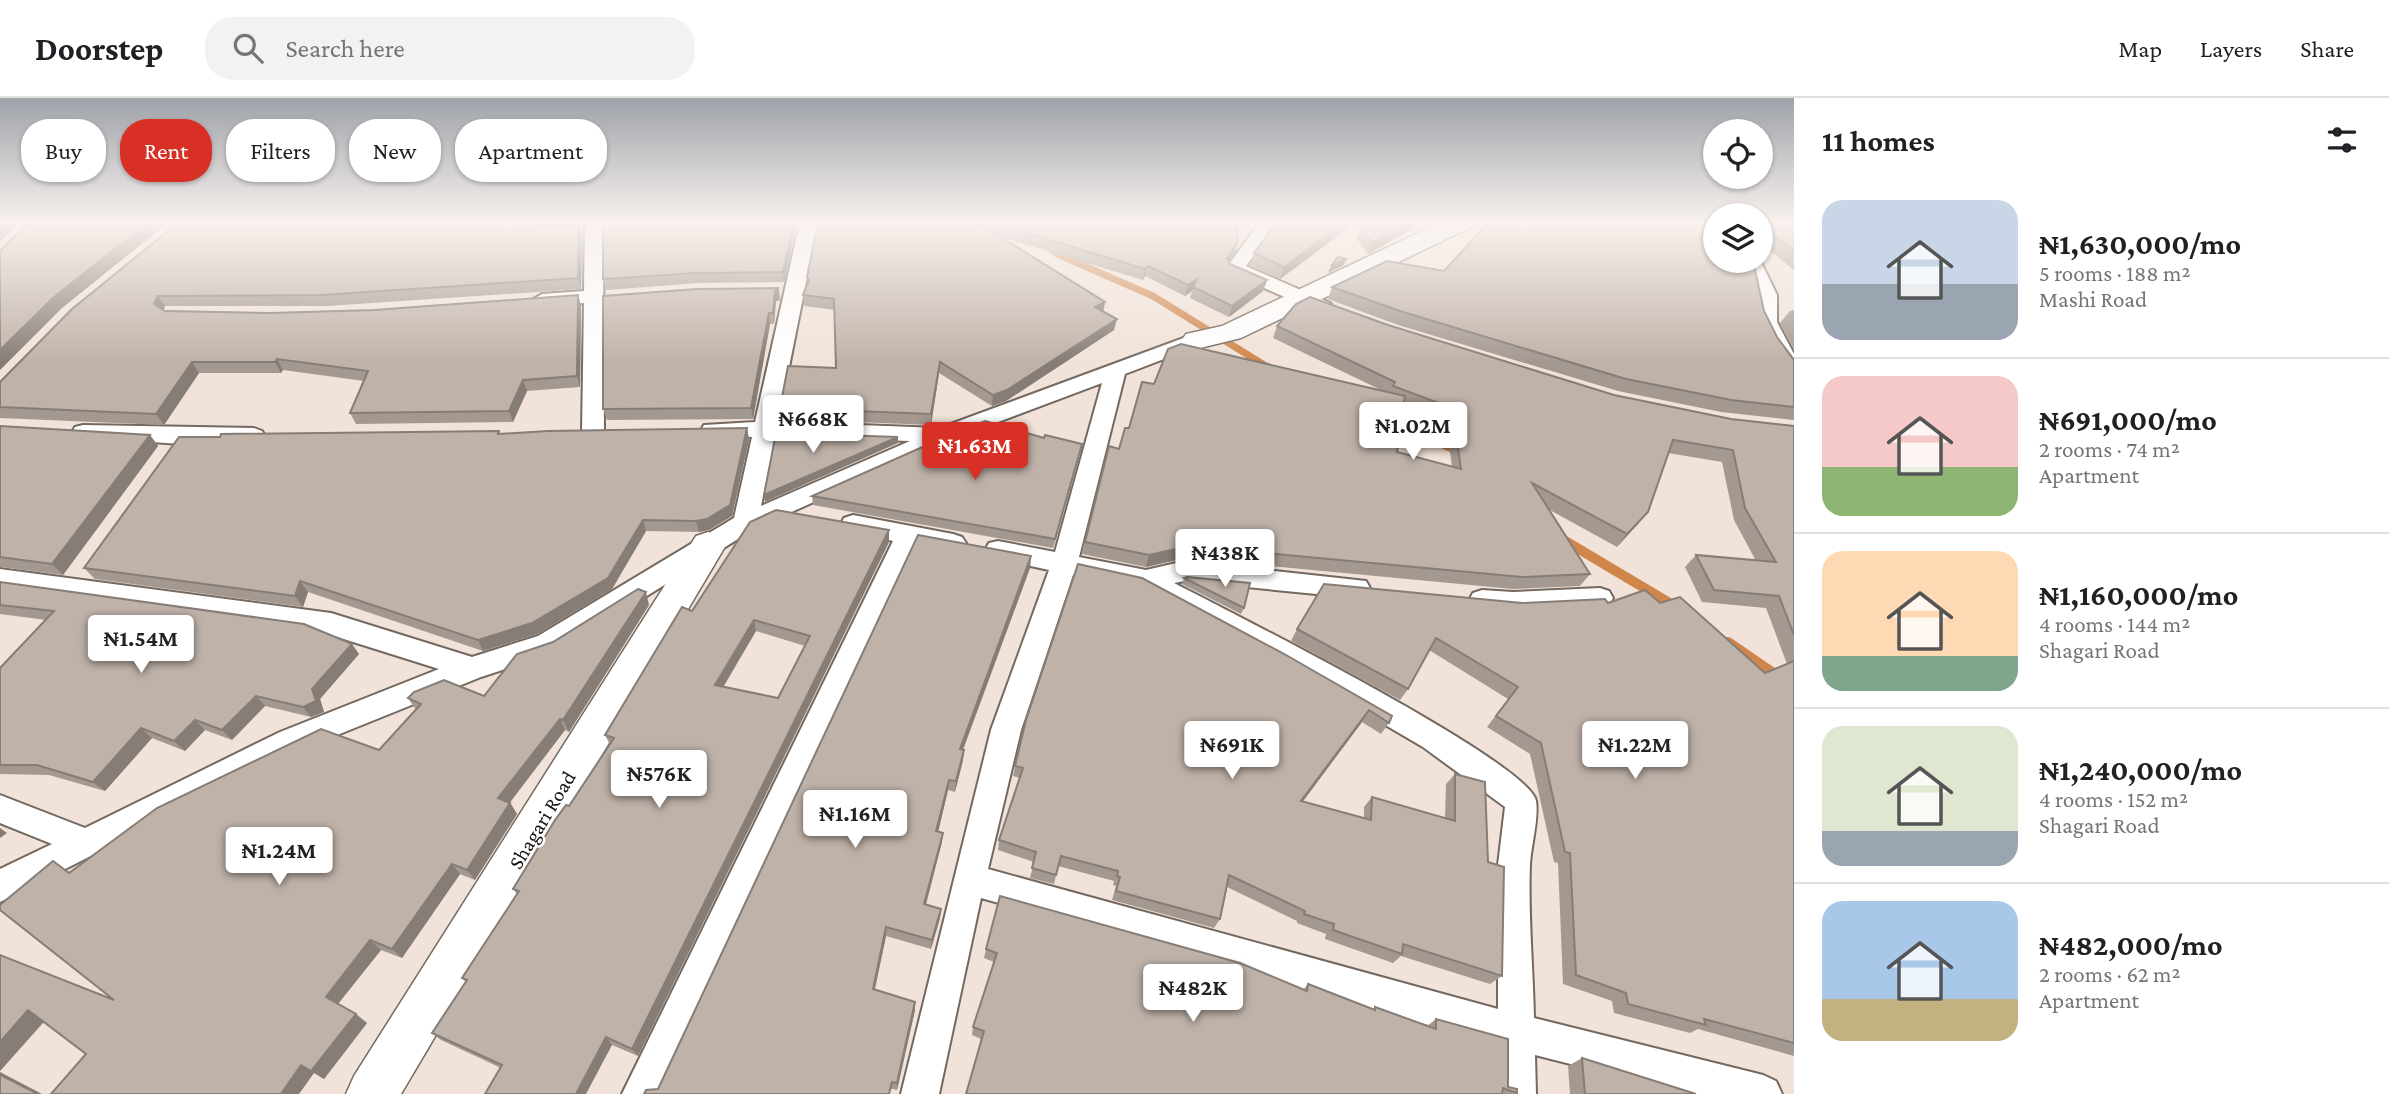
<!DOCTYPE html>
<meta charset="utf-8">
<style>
body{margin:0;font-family:"Crimson Pro",serif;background:#f2f2f2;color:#202124;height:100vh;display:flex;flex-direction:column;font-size:26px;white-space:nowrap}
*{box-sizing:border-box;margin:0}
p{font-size:23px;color:#757577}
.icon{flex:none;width:38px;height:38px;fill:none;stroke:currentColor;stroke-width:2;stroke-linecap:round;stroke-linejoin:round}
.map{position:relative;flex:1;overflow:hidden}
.details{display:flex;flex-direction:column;background:#fff;width:595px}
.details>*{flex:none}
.guide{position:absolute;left:21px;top:21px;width:665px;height:63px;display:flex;gap:14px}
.fabs{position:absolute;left:1703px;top:21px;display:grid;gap:14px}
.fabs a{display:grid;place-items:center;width:70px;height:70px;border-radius:50%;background:#fff;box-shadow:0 2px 5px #0004;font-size:35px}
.price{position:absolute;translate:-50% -60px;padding:0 16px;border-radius:7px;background:#fff;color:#222;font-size:23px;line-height:46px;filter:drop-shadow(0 2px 4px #0008)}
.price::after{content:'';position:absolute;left:50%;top:42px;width:21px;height:16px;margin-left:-10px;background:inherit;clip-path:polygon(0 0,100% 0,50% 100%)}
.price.active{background:#d93025;color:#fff}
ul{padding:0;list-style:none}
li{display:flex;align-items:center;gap:21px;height:175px;padding:0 28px}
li+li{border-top:2px solid #e0e0e0}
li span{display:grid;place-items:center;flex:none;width:196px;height:140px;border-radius:21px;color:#555}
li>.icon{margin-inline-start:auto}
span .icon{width:84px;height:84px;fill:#fffc;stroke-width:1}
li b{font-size:30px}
h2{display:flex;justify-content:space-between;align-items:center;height:84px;padding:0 28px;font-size:30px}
.chip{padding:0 24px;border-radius:28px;background:#fff;box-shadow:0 2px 5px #0004;font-size:24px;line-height:63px}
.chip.active{background:#d93025;color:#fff}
header{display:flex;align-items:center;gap:42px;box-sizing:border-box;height:98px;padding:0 35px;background:#fff;border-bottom:2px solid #e0e0e0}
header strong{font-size:33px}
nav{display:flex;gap:38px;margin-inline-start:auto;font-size:24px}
.search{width:490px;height:63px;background:#f2f2f2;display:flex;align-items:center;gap:18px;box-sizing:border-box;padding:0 24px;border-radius:28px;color:#757577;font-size:26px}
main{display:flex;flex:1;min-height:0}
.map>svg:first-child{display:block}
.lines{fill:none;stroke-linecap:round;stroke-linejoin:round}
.stream-far1{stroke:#d0864b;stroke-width:7}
.stream{stroke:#d0864b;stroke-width:10}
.street-casing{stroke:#74685f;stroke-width:4}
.secondary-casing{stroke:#74685f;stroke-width:3}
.street{fill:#fff;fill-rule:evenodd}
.secondary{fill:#fff;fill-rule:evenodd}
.wall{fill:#a49991;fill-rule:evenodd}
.shaded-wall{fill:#867d76}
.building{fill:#bfb2a9;stroke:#867d76;stroke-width:2;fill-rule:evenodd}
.labels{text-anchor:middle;stroke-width:5;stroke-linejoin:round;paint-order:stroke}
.street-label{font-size:21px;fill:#1b1613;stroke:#fff}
</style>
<header>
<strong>Doorstep</strong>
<div class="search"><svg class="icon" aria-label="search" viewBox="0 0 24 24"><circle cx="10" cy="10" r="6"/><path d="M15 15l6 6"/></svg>Search here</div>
<nav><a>Map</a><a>Layers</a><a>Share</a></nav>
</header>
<main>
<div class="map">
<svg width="1794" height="996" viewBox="0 0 1794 996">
<rect width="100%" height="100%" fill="#f1e3d9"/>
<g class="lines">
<g class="stream-far1">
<polyline points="1047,148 1057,156 1153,198 1269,270"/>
<polyline points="1389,321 1450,348"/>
</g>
<g class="stream">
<polyline points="1446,347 1458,352"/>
<polyline points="1562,441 1678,510"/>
<polyline points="1728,544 1794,589"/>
</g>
<g class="street-casing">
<g id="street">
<polygon points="585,124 603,124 604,334 601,339 593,341 585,339 582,334 584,205 542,208 532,202 542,196 584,193"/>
<path d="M800,124h18l-40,200 162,6 249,-92h14l3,4 -3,4 -78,30 -46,183 67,13 39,-9 181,20 4,7 -4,7 -9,3 -172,-17 -11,2c50,26 356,179 362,218 3,17 -5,45 -6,63 -2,51 3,103 4,154l229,57 13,6 6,13h-93l-154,-39 1,39h-38v-49l-517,-147 -42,196h-38l90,-364 58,-160 -60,-13 -4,-7 4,-7 9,-2 57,11 47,-169 -149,56 -199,90 -197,123 -76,25 -181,73 -300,152v-33l52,-25 -52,-21v-28l85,33 195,-96 159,-63 -108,-34 -331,-46v-20l331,44 141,44 66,-21 196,-118 18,-81 -48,-2 -3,-5 3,-5 51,-3zM775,339l135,4 -149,65zM1073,477l67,14 141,75 142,83 82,60 -7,58v144l-510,-140 33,-139z"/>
<polygon points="1260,124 1279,124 1246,168 1330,205 1333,209 1330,213 1316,213 1228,174 1226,170"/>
<polygon points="1760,162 1777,197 1777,224 1794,256 1794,277 1787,275 1769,250 1757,224 1757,197 1743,163"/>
<polygon points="83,327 254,330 262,333 265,338 262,343 254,346 181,346 75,339 72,334 75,329"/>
<polygon points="853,417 953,436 962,439 966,445 962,451 953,454 916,447 660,996 622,996 893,443 844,432 841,426 844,420"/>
<path d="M1600,490l9,3 4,7 -4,7 -9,3c-40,2 -89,11 -127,-1l-4,-7 4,-7 9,-3 31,2z"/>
</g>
</g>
<g class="secondary-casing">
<g id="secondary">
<polygon points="1441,124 1474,124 1471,129 1241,240 1196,251 1186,248 1182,242 1186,236 1222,228"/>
<polygon points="708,434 720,438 726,447 401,996 346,996 354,978 696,438"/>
</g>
</g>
<use href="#street" class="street"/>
<use href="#secondary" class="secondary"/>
</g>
<g class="wall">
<polygon points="797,124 784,184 699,185 606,192 603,181"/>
<polygon points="818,124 1237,124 1235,154 1229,163 1230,166 1267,182 1263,193 1229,219 1190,200 1192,193 1185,198 1145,178 1143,182 998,138 1105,204 1103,214 1114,232 1006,303 992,308 939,275 931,327 781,321 780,310 836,270 835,212 804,208 803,197 807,185 807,179"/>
<polygon points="1345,124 1356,124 1349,130 1347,128 1346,132 1280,181 1250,167 1254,155"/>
<polygon points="1425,124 1368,156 1357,141 1361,130"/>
<polygon points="1760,124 1794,124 1794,172 1760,145"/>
<polygon points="579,128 582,139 581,191 327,208 165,208 164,212 270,215 374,212 578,197 581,208 580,289 527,293 513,324 356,326 350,315 364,283 283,272 281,275 199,275 164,327 0,320 0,284 72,211"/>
<polygon points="1444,173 1764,213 1777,239 1794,262 1794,322 1721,314 1618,293 1398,227 1328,201 1332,189"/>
<polygon points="603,198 780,202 776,203 774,226 770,226 753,321 607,322 603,311"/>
<polygon points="1794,212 1794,251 1780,225 1790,213"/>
<path d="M1388,227l226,70 117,24 63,7v630l-96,-27 -8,4 -76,-20 -2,-12 -49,-17 -5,-121 -4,-1 -24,-108 -43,-27 21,-28 -79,-49 -21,39 -8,11 -109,-59 6,-12 225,-26h138l105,70 22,-9 -21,-56 -64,-6 -17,-35 11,-12 60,6 -22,-41 -12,-58 -54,-9 -20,59 -31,35 -69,-38 42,65 -10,12 -67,3 -328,-31 -39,9 -64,-13 3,-12 34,-93 10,-21 25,-44 229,7 -110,-53 4,-12zM1403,306l43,16 6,47 -55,-15z"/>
<polygon points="0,328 150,337 158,348 63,477 0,469"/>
<polygon points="747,330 749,342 732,418 709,432 699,434 646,433 612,491 537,536 483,553 308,494 303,509 95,481 84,470 499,333 500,336"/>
<polygon points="1044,340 1082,346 1053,450 813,407 812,398 961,355"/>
<path d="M889,444l-251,514 -26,-11 -111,23 -60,-28 -9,-7 34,-51 -4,-4 55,-84 -4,-5 97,-144 -5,-10 87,-124zM756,533l49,15 -27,52 -55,-12z"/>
<polygon points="1031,458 1030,470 963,652 964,652 963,662 955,694 948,692 938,734 942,744 926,807 941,811 940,820 931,851 886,838 875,891 915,904 915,912 897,992 892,991 658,991"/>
<polygon points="1184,480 1244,510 1241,516 1182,486"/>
<polygon points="0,484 359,556 320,601 324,614 311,619 265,608 232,642 205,632 185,653 152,640 105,693 49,677 0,676 0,570 46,522 0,516"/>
<polygon points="649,507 569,634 565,632 510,704 517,716 475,782 460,776 402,860 381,852 338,906 367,925 324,981 314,975 86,956 44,924 0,973 0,857 114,902 70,774 379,652 416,612 408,600 484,598 553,544"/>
<polygon points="1286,557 1389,625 1381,636 1362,624 1302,704 1364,720 1364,709 1372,699 1445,720 1446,686 1455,676 1488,764 1502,878 1490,886 1401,858 1393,865 1325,841 1326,836 1297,825 1297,823 1227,789 1220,821 1214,830 1112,802 1116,788 1113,787 1114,783 1058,768 1054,786 1030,780 1034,764 998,752 999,742 1020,680 1013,678 1015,668"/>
<polygon points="986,851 1303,892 1308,886 1373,911 1375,909 1427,928 1436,921 1508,989 1517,995 1515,996 966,996 981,941 972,937 973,929 994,864 984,860"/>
<polygon points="1582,960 1696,996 1570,996 1568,968"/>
</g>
<g class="shaded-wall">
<polygon points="1,124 20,124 0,144 0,126"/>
<polygon points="149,124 169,124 62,210 0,272 0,252 54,199"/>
<polygon points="794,124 797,124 784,184 783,174"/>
<polygon points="1345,124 1348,124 1346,132 1280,181 1284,169"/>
<polygon points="1409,124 1425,124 1368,156 1372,145"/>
<polygon points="579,128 582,139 581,191 578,180"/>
<polygon points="1238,143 1235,154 1224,171 1227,160"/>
<polygon points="1346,161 1344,167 1328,175 1331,168"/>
<polygon points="1148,168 1145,178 1143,182 1145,171"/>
<polygon points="1197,181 1192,193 1185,198 1188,187"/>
<polygon points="1267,182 1263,193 1229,219 1232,208"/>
<polygon points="779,190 780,202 776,203 774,226 773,215 775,192"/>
<polygon points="578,197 581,208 580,289 577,278"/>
<polygon points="158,198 165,208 161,217 154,206"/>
<polygon points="1105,204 1103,214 1095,209"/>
<polygon points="769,215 770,226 753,321 751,310"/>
<polygon points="1117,221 1114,232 1006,303 992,308 993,297"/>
<polygon points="277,261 283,272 281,275 275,264"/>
<polygon points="192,264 199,275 164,327 156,316"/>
<polygon points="940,264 939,275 931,327 931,316"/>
<polygon points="523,282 527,293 513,324 509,313"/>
<polygon points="747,330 749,342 732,418 709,432 699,434 696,423"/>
<polygon points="150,337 158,348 63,477 52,466"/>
<polygon points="898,339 898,345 765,404 764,397"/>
<polygon points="1082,346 1080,354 1053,450 1055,441"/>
<polygon points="1648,414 1638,426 1617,449 1627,436"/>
<polygon points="643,422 646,433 612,491 537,536 483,553 478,542"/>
<polygon points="889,432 889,444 638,958 632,951"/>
<polygon points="1189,448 1185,460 1146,469 1149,457"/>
<polygon points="1031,458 1030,470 959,662 960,651"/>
<polygon points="300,483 308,494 303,509 295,498"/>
<polygon points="646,494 649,507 569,634 563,622"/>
<polygon points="754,522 756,533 718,598 715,587"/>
<polygon points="352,546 359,556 320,601 324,614 311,619 303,609 312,591"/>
<polygon points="256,598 265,608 232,642 222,632"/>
<polygon points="1369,612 1362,624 1295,714 1301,703"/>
<polygon points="560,621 565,632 505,711 498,700"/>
<polygon points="195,622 205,632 185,653 174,643"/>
<polygon points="141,630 152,640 105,693 93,684"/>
<polygon points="964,652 963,662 955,694 956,683"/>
<polygon points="949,682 948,692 936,743 936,733"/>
<polygon points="510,705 517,716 475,782 467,772"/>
<polygon points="0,730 7,735 0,740"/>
<polygon points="943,735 942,744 923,816 924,806"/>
<polygon points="452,766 460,776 402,860 392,851"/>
<polygon points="941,811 940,820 931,851 932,842"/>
<polygon points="886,829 886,838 873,899 873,891"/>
<polygon points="370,842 381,852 337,907 326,899"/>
<polygon points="915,904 915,912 897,992 897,985"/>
<polygon points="28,912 46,921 0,973 0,944"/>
<polygon points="356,916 367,925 324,981 311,973"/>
<polygon points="606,939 612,947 586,996 576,996"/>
<polygon points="301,967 314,975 299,996 281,996"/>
<polygon points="0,974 42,996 38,996 0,977"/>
</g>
<g class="building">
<polygon points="29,124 149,124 54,199 0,252 0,153"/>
<polygon points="179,124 504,124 579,128 578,180 322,197 158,198 154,206 165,213 270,215 374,212 578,197 577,278 523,282 509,313 350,315 368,273 277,261 275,264 192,264 156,316 0,309 0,284 72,211"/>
<polygon points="603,124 794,124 783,174 697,175 603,181"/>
<polygon points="818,124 977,124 1105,204 1095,209 1117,221 1007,292 993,297 940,264 931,316 780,310 788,268 836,270 834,201 803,197 809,182 807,179"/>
<polygon points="991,124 1237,124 1238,143 1227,160 1230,166 1267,182 1232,208 1193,189 1197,181 1188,187 1148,168 1145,171"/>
<polygon points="1277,124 1345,124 1284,169 1254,155"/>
<polygon points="1366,124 1409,124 1372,145 1361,130"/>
<polygon points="1489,124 1715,124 1715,163 1753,163 1764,213 1777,239 1794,262 1794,309 1731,302 1626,281 1403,214 1332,189 1387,163 1444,173"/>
<polygon points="1760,124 1794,124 1794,153 1760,126"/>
<polygon points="1338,159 1346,161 1331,168"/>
<polygon points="779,190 775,192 773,215 769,215 751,310 603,311 603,198 697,191"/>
<polygon points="1310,199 1388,227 1614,297 1731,321 1794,328 1794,537 1779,498 1714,492 1696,457 1776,464 1745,410 1733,352 1673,342 1648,414 1627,436 1532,385 1590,476 1522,479 1189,448 1149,457 1085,444 1109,348 1119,351 1125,330 1129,330 1142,284 1154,286 1168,251 1181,246 1405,298 1397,354 1461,371 1452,310 1393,288 1395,284 1277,228 1296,206"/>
<polygon points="985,323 1044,340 1045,337 1082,346 1055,441 812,398 945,339 961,355 980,325"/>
<polygon points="0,328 150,337 52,466 0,459"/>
<polygon points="747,330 730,407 707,421 696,423 643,422 608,480 532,525 478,542 300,483 295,498 84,470 179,339 220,339 221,336 499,333 498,336 548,333"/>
<polygon points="776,335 898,339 764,397"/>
<path d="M776,412l113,20 -257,519 -26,-12 -30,57h-91l17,-29 -70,-32 35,-53 -5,-2 57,-87 -6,-2 42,-69 11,-15 3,1 45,-68 -9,-3 77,-128 10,4 58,-89zM754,522l56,16 -32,62 -63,-13z"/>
<polygon points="918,437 1031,458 960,651 964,652 956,683 949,682 936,733 943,735 924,806 941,811 932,842 886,829 873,891 915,904 897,985 892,984 889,996 644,996 646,992 658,991"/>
<polygon points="1078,466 1142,480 1286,557 1392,618 1389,625 1369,612 1301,703 1371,722 1372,699 1455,723 1455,676 1485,684 1488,764 1504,769 1502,878 1403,846 1402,856 1333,832 1334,826 1304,816 1305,813 1229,777 1220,821 1116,793 1120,779 1117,778 1118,773 1061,758 1056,777 1032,770 1036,754 999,742 1023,670 1015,668 1026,622"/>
<polygon points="1187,479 1250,485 1244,510 1184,480"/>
<polygon points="0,484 304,526 352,546 312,591 316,603 303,609 256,598 222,632 195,622 174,643 141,630 93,684 37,667 0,667 0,570 54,513 0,507"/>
<polygon points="1324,486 1522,505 1605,501 1608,505 1645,492 1660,505 1680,499 1765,575 1794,563 1794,945 1704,921 1706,927 1628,906 1626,895 1576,877 1570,755 1565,754 1541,645 1496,618 1518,589 1436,540 1408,591 1297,531"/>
<polygon points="638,491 646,494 563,622 560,621 498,700 510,705 467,772 452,766 392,851 370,842 326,899 356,916 311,973 301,967 281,996 51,996 86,956 28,912 0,944 0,857 114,902 0,812 0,807 53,763 69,775 157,710 321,631 379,652 421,606 408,600 414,594 444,582 484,598 517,556 553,544"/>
<polygon points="1000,798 1240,865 1307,893 1308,886 1375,912 1375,909 1436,931 1436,921 1508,941 1508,989 1517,991 1517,995 1503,990 1502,996 966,996 984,933 973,929 997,855 986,851"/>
<polygon points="1582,960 1696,996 1585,996"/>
<polygon points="0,977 38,996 0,996"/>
</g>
<linearGradient id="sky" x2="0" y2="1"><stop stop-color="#9ea2a9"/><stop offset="0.47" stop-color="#f9f2ee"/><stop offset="1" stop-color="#f9f2ee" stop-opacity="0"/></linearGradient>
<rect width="1794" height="264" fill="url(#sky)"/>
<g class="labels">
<g class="street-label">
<text transform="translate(542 722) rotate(-59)" y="7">Shagari Road</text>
</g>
</g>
</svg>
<div class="fabs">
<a><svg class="icon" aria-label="locate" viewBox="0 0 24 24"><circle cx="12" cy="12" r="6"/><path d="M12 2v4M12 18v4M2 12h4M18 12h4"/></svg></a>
<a><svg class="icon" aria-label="layers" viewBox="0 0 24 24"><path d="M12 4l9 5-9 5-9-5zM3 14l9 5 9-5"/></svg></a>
</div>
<b class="price" style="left:813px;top:357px">₦668K</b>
<b class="price" style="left:1413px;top:364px">₦1.02M</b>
<b class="price active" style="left:975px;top:384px">₦1.63M</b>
<b class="price" style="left:1225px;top:491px">₦438K</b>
<b class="price" style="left:141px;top:577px">₦1.54M</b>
<b class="price" style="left:1232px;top:683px">₦691K</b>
<b class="price" style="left:1635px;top:683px">₦1.22M</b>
<b class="price" style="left:659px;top:712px">₦576K</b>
<b class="price" style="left:855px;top:752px">₦1.16M</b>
<b class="price" style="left:279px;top:789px">₦1.24M</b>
<b class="price" style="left:1193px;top:926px">₦482K</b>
<div class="guide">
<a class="chip">Buy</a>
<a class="chip active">Rent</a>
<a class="chip">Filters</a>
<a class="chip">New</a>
<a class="chip">Apartment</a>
</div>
</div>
<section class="details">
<h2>11 homes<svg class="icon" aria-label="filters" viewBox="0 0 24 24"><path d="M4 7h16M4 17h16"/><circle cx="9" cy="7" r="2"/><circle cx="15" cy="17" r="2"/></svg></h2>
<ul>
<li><span style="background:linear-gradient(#c9d6e8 60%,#9aa5b1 0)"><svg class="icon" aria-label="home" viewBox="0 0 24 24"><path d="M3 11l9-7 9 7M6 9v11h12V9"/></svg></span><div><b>₦1,630,000/mo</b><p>5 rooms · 188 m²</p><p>Mashi Road</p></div></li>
<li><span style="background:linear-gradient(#f6c9c9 65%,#8fb573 0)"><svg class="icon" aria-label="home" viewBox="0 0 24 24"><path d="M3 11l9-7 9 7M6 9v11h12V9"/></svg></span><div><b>₦691,000/mo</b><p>2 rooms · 74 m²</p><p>Apartment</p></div></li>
<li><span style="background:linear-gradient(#ffd9b3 75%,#7fa58c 0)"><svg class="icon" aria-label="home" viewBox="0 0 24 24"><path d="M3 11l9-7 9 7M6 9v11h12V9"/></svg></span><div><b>₦1,160,000/mo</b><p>4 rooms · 144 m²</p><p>Shagari Road</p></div></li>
<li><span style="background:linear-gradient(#dfe7d0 75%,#9aa5b1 0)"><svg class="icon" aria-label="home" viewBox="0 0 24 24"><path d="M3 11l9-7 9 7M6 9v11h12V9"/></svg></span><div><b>₦1,240,000/mo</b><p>4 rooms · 152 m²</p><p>Shagari Road</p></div></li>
<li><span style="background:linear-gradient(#a9c7e8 70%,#c2b280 0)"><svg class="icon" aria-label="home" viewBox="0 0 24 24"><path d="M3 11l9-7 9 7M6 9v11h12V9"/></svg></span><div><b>₦482,000/mo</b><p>2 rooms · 62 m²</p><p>Apartment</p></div></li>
</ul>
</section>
</main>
